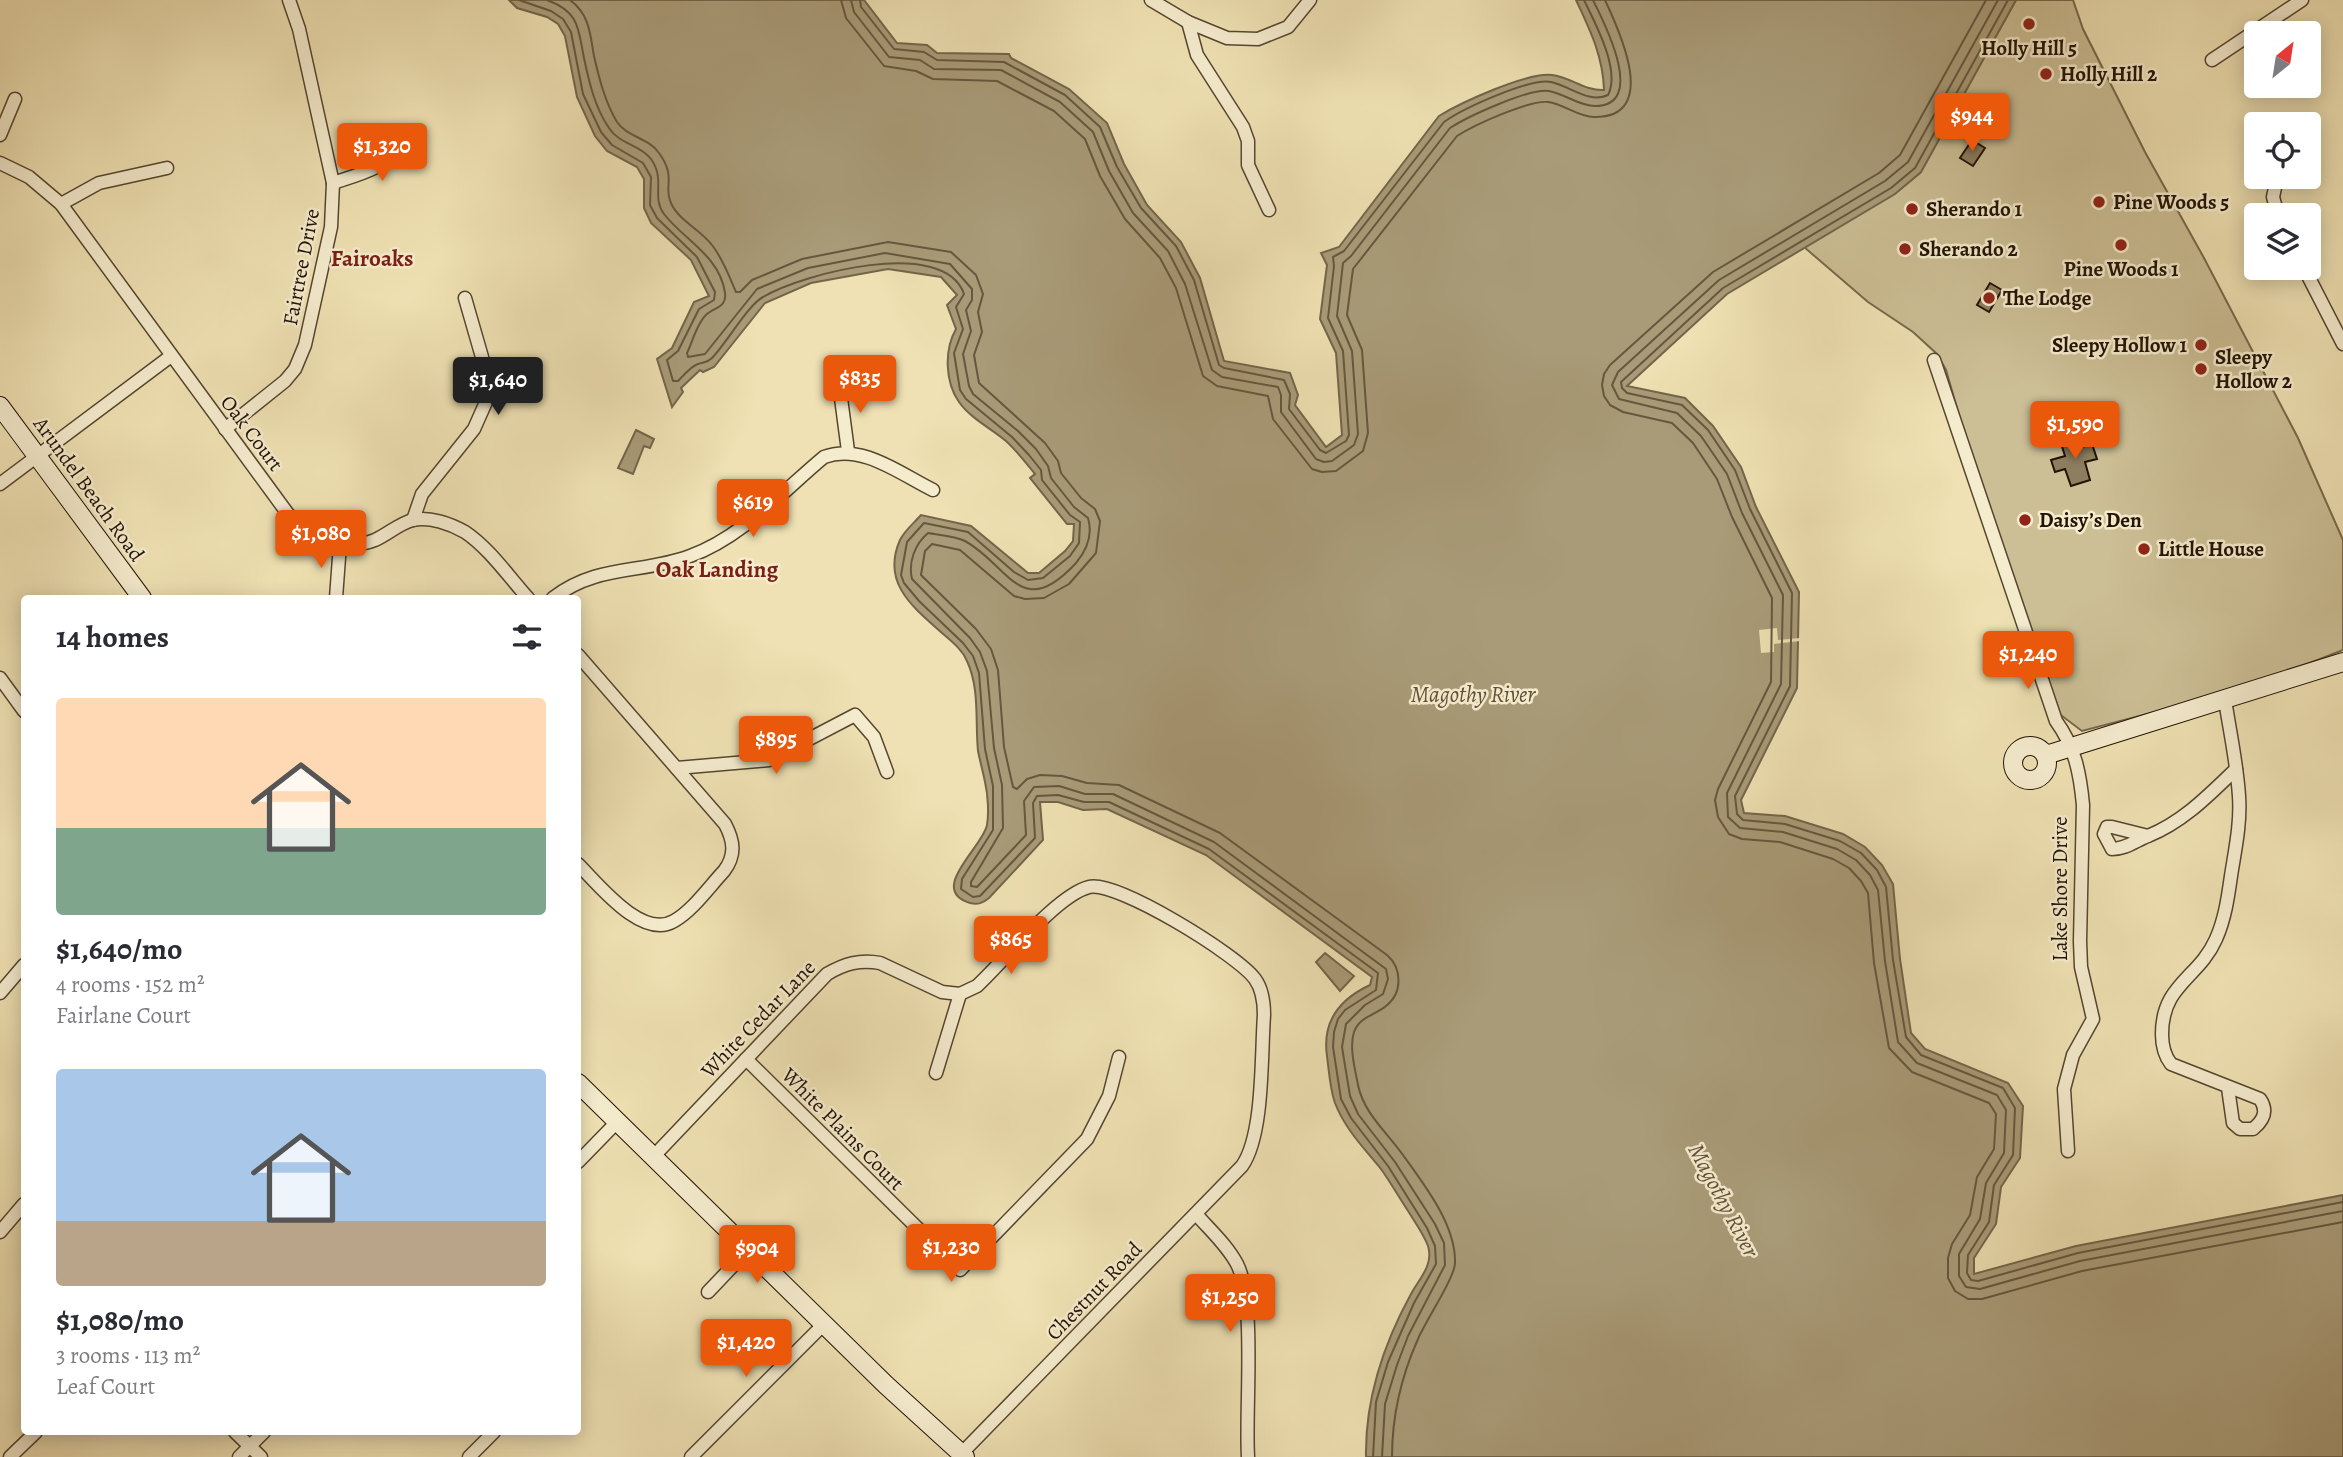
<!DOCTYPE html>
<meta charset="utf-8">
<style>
body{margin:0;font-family:Alegreya,serif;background:#f7f7f7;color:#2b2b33;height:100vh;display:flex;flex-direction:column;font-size:26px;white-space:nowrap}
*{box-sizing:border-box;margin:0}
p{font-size:23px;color:#7c7c81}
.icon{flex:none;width:38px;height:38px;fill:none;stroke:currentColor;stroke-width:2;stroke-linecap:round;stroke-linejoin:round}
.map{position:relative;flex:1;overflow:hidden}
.side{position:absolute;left:21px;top:595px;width:560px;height:840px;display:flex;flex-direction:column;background:#fff;border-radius:7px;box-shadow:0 4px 18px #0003}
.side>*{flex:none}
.needle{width:46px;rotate:30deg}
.fabs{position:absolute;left:2244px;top:21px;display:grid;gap:14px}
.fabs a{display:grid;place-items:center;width:77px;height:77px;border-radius:7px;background:#fff;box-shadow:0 4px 18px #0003;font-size:35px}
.price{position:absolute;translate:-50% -60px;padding:0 16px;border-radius:7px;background:#ea580c;color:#fff;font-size:23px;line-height:46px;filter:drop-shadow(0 2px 4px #0008)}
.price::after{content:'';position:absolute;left:50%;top:42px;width:21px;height:16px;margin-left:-10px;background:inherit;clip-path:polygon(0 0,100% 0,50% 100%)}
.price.selected{background:#222;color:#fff}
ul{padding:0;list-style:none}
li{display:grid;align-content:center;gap:14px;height:371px;padding:0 35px}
li span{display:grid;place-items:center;height:217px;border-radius:7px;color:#555}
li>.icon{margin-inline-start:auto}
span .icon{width:126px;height:126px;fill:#fffc;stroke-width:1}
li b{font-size:30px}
h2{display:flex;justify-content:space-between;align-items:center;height:84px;padding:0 35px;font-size:30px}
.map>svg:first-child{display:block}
.green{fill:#ccbe95;stroke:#77684c;stroke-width:2}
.water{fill:#a99b78;stroke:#73654a;stroke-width:2}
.pier{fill:#efe1b3}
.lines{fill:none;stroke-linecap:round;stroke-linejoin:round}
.shore{stroke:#66573e;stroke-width:2}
.building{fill:#8d7e5f;stroke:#221304;stroke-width:2}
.street-casing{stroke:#554630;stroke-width:15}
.secondary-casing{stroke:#221304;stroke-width:20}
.street{stroke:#f5ecce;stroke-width:12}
.secondary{stroke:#f5ecce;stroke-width:18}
.poi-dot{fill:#8f2418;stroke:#f5ecce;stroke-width:2.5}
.labels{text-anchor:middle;stroke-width:5;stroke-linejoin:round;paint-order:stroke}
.poi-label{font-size:21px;font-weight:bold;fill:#221304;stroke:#f5ecce;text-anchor:start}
.street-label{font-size:21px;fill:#221304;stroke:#f5ecce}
.neighbourhood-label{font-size:23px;font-weight:bold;fill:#7a1f14;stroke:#f5ecce}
.water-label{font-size:23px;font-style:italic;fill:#5f5038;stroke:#f5ecce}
</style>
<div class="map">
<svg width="2343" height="1457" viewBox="0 0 2343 1457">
<rect width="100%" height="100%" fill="#efe1b3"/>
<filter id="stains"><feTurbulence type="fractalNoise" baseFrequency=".00286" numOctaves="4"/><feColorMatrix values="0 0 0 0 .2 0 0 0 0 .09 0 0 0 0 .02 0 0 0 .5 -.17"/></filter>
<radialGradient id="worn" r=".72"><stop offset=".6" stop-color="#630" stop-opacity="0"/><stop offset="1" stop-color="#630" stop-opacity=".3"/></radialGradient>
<polygon class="green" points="2016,0 2073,0 2083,29 2145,152 2204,258 2298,438 2343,540 2343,650 2243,689 2082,731 2058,713 1965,436 1946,370 1937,354 1913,332 1868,302 1804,247 1894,194 1920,173"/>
<g class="water">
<path d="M509,0h355l33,43 30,2 10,8 72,1 2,4 58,31 38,34 17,41 23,41 34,37 19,36 24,83 66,12 8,22 -3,10 31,42 16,-12 -6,-82 -16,-34 7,-54 -6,-12 18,-6 100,-131c21,-13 88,-44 113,-41 18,2 33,16 52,15 -1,-34 -14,-60 -28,-90h440l-95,172 -26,22 -168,100 -100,92 58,12 28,28 28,41 15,40 43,85 -2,96 -56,112 3,13 41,3 58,18 22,13 17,18 11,19 7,75 11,74 14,16 83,34 15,23 -3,52 -19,29 -5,37 -22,34v16l102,-28 267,-51v262h-977c-1,-58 17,-112 45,-163 8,-15 23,-29 17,-48 -4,-11 -12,-22 -18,-32 -10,-15 -19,-31 -29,-45 -17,-21 -36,-40 -46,-66 -5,-14 -6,-32 -8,-47 -5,-34 13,-57 43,-71l2,-8 -166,-122 -99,-46 -24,1 -25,-8h-18l3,38 -54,58c-6,5 -11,7 -19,5 -43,-13 13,-56 17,-78 2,-12 1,-30 -2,-43 -2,-10 -5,-21 -7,-31 -3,-30 2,-62 -11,-90 -5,-12 -16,-20 -25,-28 -29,-26 -61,-50 -42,-93 4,-9 15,-18 21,-25l50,11 57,47h11l26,-22 8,-10 1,-17h-7l-37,-46 5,-4c-9,-11 -18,-23 -29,-33 -14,-12 -36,-23 -47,-39 -14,-20 -15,-52 -3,-73l-9,-24 10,-10 -16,-18 -53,-8 -77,14 -46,20 -51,64 -11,5 -3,-2 -19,18 2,4 -11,15 -15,-48 15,-11 22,-46 15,-6 -18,-36 -40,-37 -7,-15v-29l-7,-12 -30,-16 -12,-15 -18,-39 -12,-61 -7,-12 -11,-7 -30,-9z"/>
<polygon points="636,430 654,439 650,448 644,446 633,474 618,468"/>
<polygon points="1325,953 1354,976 1340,991 1316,962"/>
</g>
<polygon class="pier" points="1777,628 1778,640 1800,638 1800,641 1774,644 1774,652 1761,653 1759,630"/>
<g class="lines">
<g class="shore">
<path d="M519,0l32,11 12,8 8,13 12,62 18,38 11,13 31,18 8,14 -1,28 7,13 40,39 18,35 -1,8 -15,9 -21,42 -11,9 6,21h5c5,-5 13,-15 20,-17 6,-2 9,-1 14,-6 14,-14 36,-53 51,-61 38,-23 181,-61 201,-3l-8,13 7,22 -9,24 6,37 6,9 46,38 17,18 12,15 1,10 28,35 10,7 -1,21 -9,13 -27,22 -15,2 -14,-8 -46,-40 -44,-9 -17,19 -6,33 3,8 15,18 44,42 10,13 6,17 6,76 8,37v44l-31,49 -1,10 12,8 7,-1 55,-58 -2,-35 4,-7 21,-1 26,7h25l100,47 169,124 -2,17 -31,20 -7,9 -4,13 -1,15 8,52 10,19 37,48 39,62 8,18 1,18 -22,39 -26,59 -12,40 -3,55"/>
<path d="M547,0c33,12 31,29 37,58 5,24 11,50 25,70 10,16 32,17 42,31 15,21 0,38 13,55 20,26 56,42 61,79 2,15 -11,14 -19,22 -9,8 -14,28 -19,38l1,4 17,-3 52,-65 51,-21 77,-15 65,11 22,25v11l-6,10 5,21 -8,23 6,32 4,8 45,37 18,18 12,17 3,12 23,29 14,11c5,17 -1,32 -12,45 -55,60 -67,2 -111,-22 -10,-5 -26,-6 -37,-8 -13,11 -20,29 -16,46l58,59 10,14 7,19 7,77 8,37 1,43 -32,54v4l6,1 49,-52 -2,-34 10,-14 25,-1 26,8h28l101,48 172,127 2,10 -5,15 -18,11 -19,19 -4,23 8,49 8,18 37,48 40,62 9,19 1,22 -37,71 -11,29 -12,39 -3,53"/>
<path d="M570,0c20,15 20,34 24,56 5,22 11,46 23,66 10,15 32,16 42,31 18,25 4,33 12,50 7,17 30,27 41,42 11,14 17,31 24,47h4l12,-12 50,-21 86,-17 63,10 25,23 7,19 -5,18 4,20 -8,23 5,28 66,60 13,18 3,12 20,25 14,11 5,12 -4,32 -27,31 -25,14 -19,1 -11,-3 -54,-46 -28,-6 -7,7 -4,24 55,54 15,20 7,21 6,77 9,40 4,2 10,-10 13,-4 22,1 25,7 32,2 101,48 167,122c15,13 16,38 -1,51 -11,9 -27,11 -32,26 -5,15 1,37 4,53 6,29 29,47 45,70 22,31 53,70 52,108 0,14 -30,59 -37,76 -17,38 -26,76 -26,118"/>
<path d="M841,0l5,18 38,48 32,5 17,8 64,2 57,30 31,28 15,37 25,43 35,39 16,30 27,88 14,10 51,10 5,23 39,50 10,3 14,-1 27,-20 5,-18 -6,-83 -15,-35 6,-46 104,-133c17,-11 72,-36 91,-34 16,2 30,15 46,15 66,1 26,-85 11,-117"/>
<path d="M851,0l3,12 35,45 31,3 14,9 67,1 59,32 33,30 16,39 24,42 35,38 17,33 27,86 10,7 56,10 3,8v17l35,47 8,3 8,-1 22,-16 4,-11 -6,-83 -15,-35 6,-53 8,-7 99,-128c17,-11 79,-40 99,-37 16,3 30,15 46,15 52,0 10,-82 -2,-106"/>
<path d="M860,0l1,7 33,42 30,3 13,8 67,2 61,33 35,32 17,40 24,41 35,38 18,34 25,85 5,3 60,12 6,14 -1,15 31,41 6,3 20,-12 3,-6 -6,-84 -15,-33 6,-52 -1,-9 11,-6 100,-129c18,-13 85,-44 107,-40 19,4 38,22 57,13 13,-25 -13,-72 -24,-95"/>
<polyline points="1986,0 1900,155 1879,173 1713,272 1610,365 1604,374 1602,385 1604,396 1610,405 1623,412 1672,423 1693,443 1717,479 1732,517 1772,598 1771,682 1718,789 1715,800 1718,817 1729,834 1742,839 1780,842 1833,859 1849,868 1861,881 1868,893 1874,963 1889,1048 1912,1072 1989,1103 1996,1114 1994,1149 1977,1177 1970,1215 1952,1244 1948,1258 1948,1278 1955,1291 1968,1299 1982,1299 2082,1271 2343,1222"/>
<polyline points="1998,0 1908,162 1885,181 1719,280 1618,372 1612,385 1619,399 1677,413 1701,436 1727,474 1742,513 1783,595 1781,684 1727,793 1728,817 1740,828 1783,832 1837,849 1856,860 1870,875 1878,890 1885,961 1898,1042 1917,1063 1997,1095 2006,1110 2004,1153 1986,1183 1980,1219 1959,1254 1959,1276 1966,1287 1980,1289 2080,1261 2343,1211"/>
<polyline points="2008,0 1915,168 1891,188 1723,288 1621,382 1622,388 1627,393 1682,405 1708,430 1735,470 1750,509 1792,593 1790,686 1735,796 1737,814 1743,820 1785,824 1840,841 1861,853 1877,870 1886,887 1893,960 1906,1037 1921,1055 2003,1088 2015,1108 2013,1155 1994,1185 1989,1222 1968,1255 1967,1273 1971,1280 1978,1281 2078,1253 2343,1202"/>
</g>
</g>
<g class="building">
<polygon points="1972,140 1985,148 1973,166 1960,158"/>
<polygon points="1990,283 2002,290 1989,312 1977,305"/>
<polygon points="2074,436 2078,448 2092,444 2097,459 2085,462 2090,480 2071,486 2065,469 2055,472 2051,460 2065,456 2060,440"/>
</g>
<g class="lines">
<g class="street-casing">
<g id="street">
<polyline points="1151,0 1188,22 1227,38 1258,39 1288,27 1310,0"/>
<polyline points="1188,22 1197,55 1243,127 1248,141 1248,165 1269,210"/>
<polyline points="2212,60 2302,0"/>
<polyline points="0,135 15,99"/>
<path d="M0,163l29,14 32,27 227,310c24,22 54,39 87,26 13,-6 25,-17 38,-20 16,-4 38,4 52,12 24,16 44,45 63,66"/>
<path d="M333,183c27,-9 53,-15 71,-39"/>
<polyline points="2276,183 2273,197 2278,215"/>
<polyline points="61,204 99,183 167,168"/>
<polyline points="2304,268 2343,344"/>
<path d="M1934,360l122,361c19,26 24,52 27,84l-3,136 1,26 12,52 -20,36 -9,34 4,62"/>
<polyline points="839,383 848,451"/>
<polyline points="225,429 285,381 295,369 305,345 331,227 333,183 299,29 289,0"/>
<polyline points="0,484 171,356"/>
<polyline points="413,520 422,494 474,429 486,402 486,371 465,298"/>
<polyline points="336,598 340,544"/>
<path d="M553,598c44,-34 89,-24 137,-42 51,-18 93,-65 134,-99 38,-14 76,17 109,33"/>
<path d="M578,655l147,169c9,17 11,31 -1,47 -15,16 -31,39 -50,50 -32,19 -76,-37 -96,-57"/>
<polyline points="0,678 24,711"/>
<path d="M2225,700c5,32 12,64 14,96 2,27 -4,54 -8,80 -3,21 -6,43 -15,63 -17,39 -54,45 -54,95 0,12 2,21 9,30l89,35c8,12 4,21 -7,30h-13l-7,-6 -5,-35"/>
<polyline points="677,768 769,760 855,715 874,737 887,772"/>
<path d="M2148,836l-36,-9h-5l-3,7 8,15c14,0 23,-8 36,-13 35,-14 61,-41 88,-67"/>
<polyline points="0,993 24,965"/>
<polyline points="746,1059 960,1270 1087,1139 1109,1096 1119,1057"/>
<polyline points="936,1073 960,994"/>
<path d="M653,1157l174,-183c17,-10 33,-15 53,-11l62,29 18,2 17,-8c27,-25 80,-91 112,-99 27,-7 149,68 166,92 8,11 9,24 9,36 -3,40 0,120 -22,151l-281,288"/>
<polyline points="578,1162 617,1122"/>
<path d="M1196,1214c14,16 31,31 41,50 19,37 8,146 11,193"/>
<polyline points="0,1232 24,1204"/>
<polyline points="708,1292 748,1250"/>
<polyline points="235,1432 261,1457"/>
<polyline points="10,1457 36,1432"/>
<polyline points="239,1457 264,1432"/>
<polyline points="469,1457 494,1432"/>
<polyline points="691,1457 824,1324"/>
</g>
</g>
<g class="secondary-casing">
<g id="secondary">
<polyline points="0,406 142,598"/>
<circle cx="2030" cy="763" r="17"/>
<polyline points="2046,755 2343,662"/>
<polyline points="578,1083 886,1385 965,1457"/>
</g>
</g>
<use href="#street" class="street"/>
<use href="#secondary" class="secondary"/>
</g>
<g class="poi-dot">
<circle cx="2029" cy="24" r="7"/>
<circle cx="2046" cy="74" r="7"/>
<circle cx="2099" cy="202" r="7"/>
<circle cx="1912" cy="209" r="7"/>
<circle cx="2121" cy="245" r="7"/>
<circle cx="1905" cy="249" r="7"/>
<circle cx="1989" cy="298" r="7"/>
<circle cx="2201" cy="345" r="7"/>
<circle cx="2201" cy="369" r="7"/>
<circle cx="2025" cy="520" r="7"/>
<circle cx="2144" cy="549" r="7"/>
</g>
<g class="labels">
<g class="poi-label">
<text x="2029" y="55" text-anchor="middle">Holly Hill 5</text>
<text x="2060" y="81">Holly Hill 2</text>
<text x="2113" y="209">Pine Woods 5</text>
<text x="1926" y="216">Sherando 1</text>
<text x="1919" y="256">Sherando 2</text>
<text x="2121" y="276" text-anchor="middle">Pine Woods 1</text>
<text x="2003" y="305">The Lodge</text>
<text x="2187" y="352" text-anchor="end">Sleepy Hollow 1</text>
<text x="2215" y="364">Sleepy<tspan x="2215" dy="24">Hollow 2</tspan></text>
<text x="2039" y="527">Daisy’s Den</text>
<text x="2158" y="556">Little House</text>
</g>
<g class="street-label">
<text transform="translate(301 267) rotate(-79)" y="7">Fairtree Drive</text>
<text transform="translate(252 433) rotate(53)" y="7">Oak Court</text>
<text transform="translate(89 489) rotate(54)" y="7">Arundel Beach Road</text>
<text transform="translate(2060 889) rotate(-90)" y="7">Lake Shore Drive</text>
<text transform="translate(758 1019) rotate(-46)" y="7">White Cedar Lane</text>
<text transform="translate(843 1129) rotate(45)" y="7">White Plains Court</text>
<text transform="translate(1094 1291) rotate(-46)" y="7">Chestnut Road</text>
</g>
<g class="neighbourhood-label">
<text x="372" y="266">Fairoaks</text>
<text x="717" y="577">Oak Landing</text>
</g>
<g class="water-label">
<text x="1473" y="702">Magothy River</text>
<text transform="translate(1724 1200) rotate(62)" y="8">Magothy River</text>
</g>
</g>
<rect width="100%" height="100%" filter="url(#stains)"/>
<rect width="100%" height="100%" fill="url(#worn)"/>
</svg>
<div class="fabs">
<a><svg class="needle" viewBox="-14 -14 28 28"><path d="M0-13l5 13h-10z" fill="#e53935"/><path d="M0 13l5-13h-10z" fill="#7c7c81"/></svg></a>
<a><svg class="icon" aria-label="locate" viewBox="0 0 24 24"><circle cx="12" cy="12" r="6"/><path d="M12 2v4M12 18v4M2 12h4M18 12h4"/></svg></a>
<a><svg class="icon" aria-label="layers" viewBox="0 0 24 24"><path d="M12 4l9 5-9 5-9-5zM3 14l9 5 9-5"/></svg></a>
</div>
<b class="price" style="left:1972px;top:153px">$944</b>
<b class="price" style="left:382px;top:183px">$1,320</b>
<b class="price" style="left:860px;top:415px">$835</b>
<b class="price selected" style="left:498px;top:417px">$1,640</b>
<b class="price" style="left:2075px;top:461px">$1,590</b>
<b class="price" style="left:753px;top:539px">$619</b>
<b class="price" style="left:321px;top:570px">$1,080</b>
<b class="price" style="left:2028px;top:691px">$1,240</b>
<b class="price" style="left:776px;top:776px">$895</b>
<b class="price" style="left:1011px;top:976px">$865</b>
<b class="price" style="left:951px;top:1284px">$1,230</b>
<b class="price" style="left:757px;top:1285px">$904</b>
<b class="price" style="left:1230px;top:1334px">$1,250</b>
<b class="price" style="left:746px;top:1379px">$1,420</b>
<section class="side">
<h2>14 homes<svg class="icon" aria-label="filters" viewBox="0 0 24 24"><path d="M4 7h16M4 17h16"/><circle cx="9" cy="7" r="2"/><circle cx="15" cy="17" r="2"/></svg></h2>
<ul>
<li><span style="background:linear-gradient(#ffd9b3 60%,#7fa58c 0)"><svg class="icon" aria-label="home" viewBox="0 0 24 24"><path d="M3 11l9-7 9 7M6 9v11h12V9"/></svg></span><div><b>$1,640/mo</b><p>4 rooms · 152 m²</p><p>Fairlane Court</p></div></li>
<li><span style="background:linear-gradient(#a9c7e8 70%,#b9a48a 0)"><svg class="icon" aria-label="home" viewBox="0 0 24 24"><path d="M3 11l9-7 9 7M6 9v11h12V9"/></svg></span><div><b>$1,080/mo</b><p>3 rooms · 113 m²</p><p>Leaf Court</p></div></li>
</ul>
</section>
</div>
